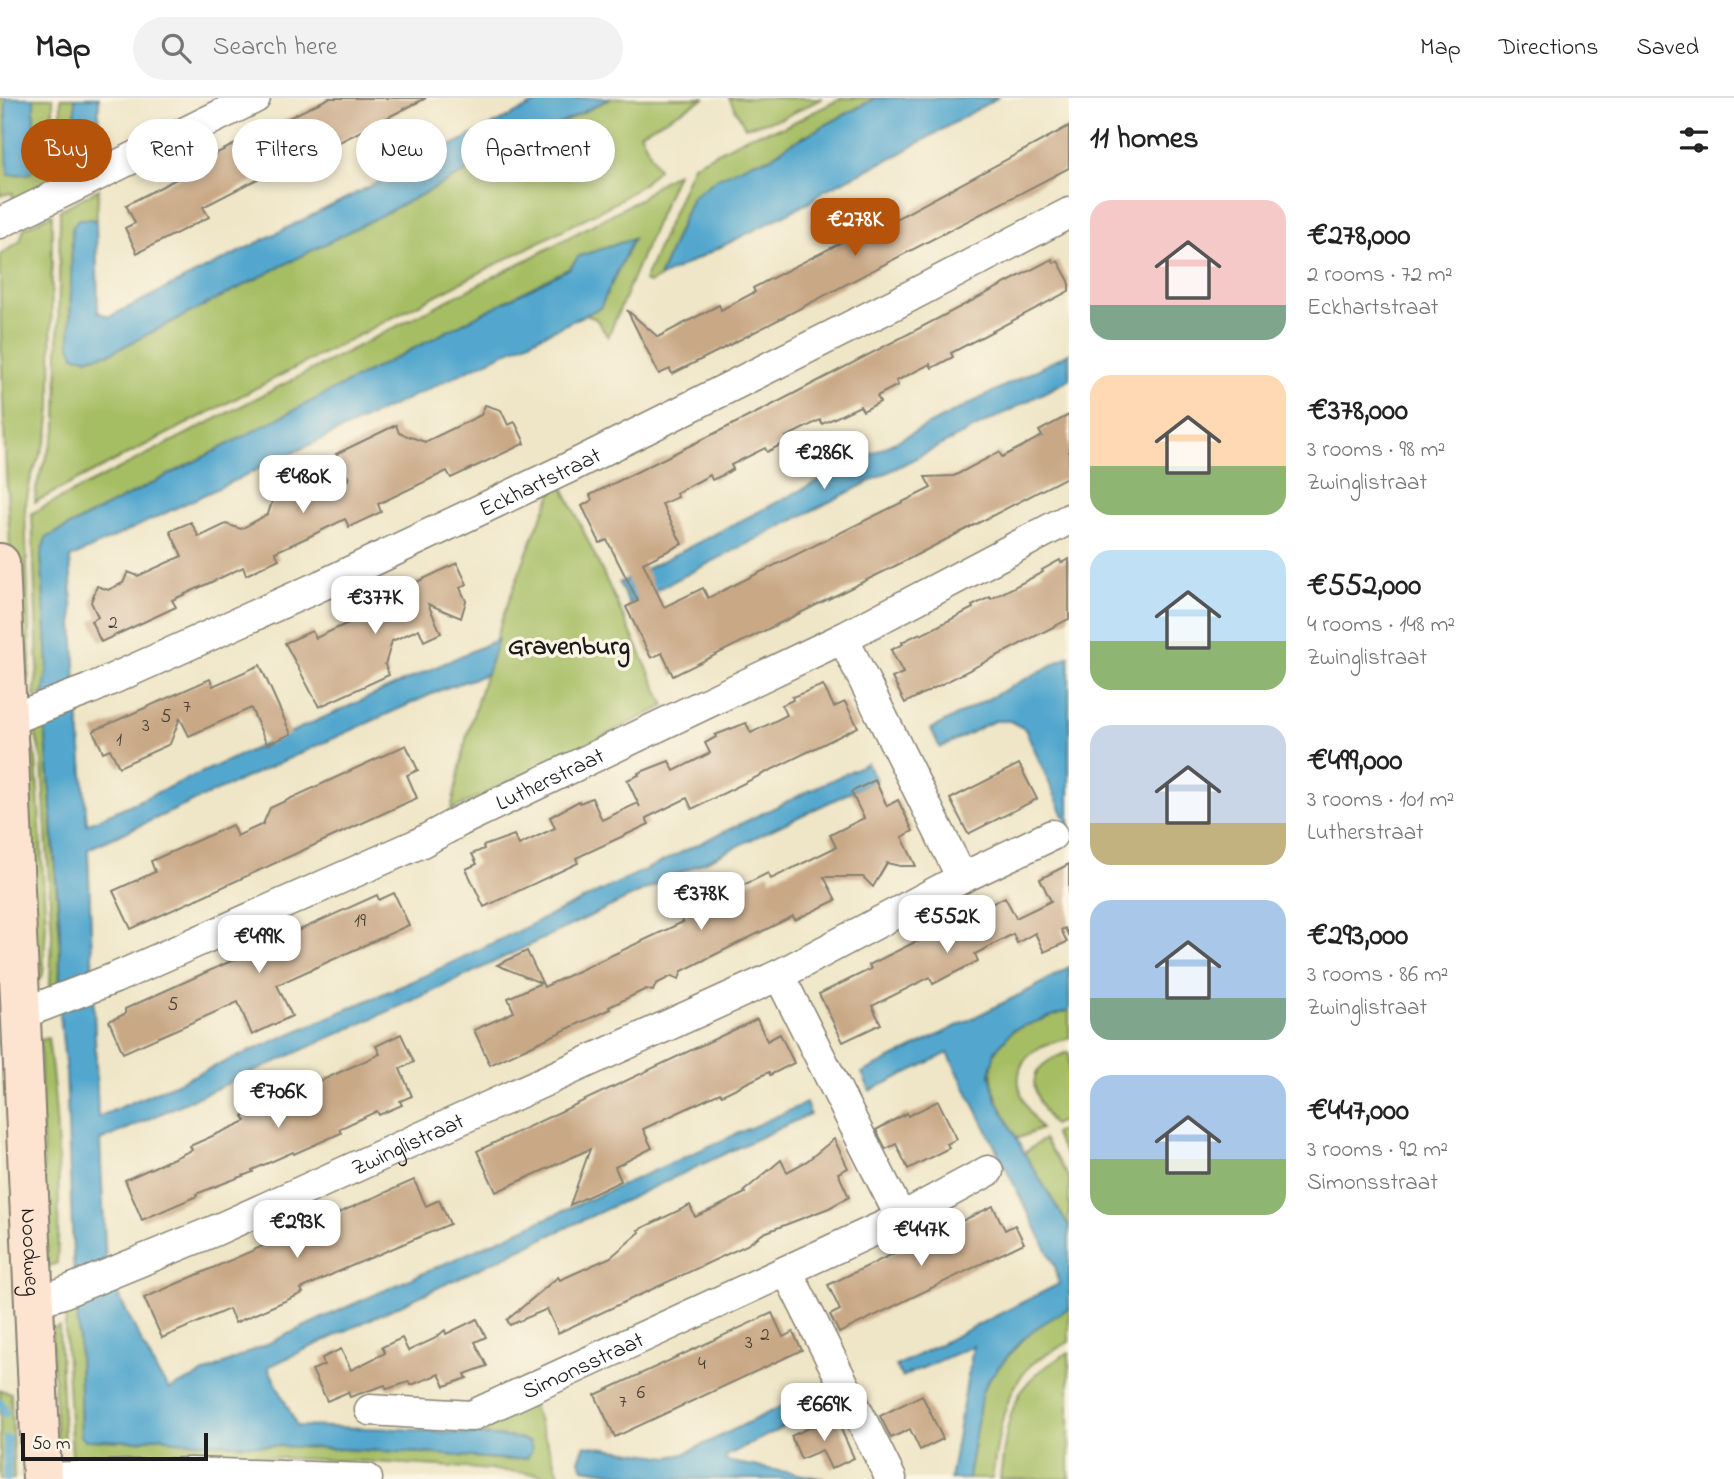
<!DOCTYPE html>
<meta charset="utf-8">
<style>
body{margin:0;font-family:"Indie Flower",sans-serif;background:#f2f2f2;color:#222;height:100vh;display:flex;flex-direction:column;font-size:26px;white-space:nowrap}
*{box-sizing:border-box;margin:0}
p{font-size:23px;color:#767676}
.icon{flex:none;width:38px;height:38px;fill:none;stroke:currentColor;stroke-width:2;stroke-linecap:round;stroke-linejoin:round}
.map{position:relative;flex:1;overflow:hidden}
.details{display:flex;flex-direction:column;background:#fff;width:665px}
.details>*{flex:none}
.banner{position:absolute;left:21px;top:21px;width:665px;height:63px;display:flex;gap:14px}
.scale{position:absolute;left:21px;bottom:18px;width:187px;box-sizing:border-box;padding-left:7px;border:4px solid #1c1c1c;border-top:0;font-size:19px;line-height:24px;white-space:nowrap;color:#1c1c1c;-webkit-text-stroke:5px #fcf5e5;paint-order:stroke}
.price{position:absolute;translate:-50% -60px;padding:0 16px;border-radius:14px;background:#fff;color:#222;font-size:23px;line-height:46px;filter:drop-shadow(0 2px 4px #0008)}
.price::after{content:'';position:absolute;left:50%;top:42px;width:21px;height:16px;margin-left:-10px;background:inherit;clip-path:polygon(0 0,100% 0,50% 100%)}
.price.selected{background:#b45309;color:#fff}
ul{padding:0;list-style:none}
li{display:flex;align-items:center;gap:21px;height:175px;padding:0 21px}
li span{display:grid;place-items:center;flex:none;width:196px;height:140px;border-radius:21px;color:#555}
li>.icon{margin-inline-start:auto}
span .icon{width:84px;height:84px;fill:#fffc;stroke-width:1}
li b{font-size:30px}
h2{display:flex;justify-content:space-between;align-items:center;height:84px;padding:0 21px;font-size:30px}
.pill{padding:0 24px;border-radius:32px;background:#fff;box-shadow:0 4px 10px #0003;font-size:24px;line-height:63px}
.pill.selected{background:#b45309;color:#fff}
header{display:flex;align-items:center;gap:42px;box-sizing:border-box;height:98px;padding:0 35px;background:#fff;border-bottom:2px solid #e0e0e0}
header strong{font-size:33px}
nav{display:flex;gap:38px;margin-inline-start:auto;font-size:24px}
.search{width:490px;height:63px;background:#f2f2f2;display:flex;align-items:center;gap:18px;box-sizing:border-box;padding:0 24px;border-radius:38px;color:#767676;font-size:26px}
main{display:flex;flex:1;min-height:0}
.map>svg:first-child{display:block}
.green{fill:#a6be64;stroke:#616d40;stroke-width:2}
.water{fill:#52a7ce;stroke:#376275;stroke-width:2}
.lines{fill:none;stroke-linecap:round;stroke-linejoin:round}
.stream{stroke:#52a7ce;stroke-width:8}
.building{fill:#c9a886}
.minor-casing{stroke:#868172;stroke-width:33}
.secondary-casing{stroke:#868172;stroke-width:42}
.minor{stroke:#fff;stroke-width:30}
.secondary{stroke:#fde4d1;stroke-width:38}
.labels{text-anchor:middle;stroke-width:7;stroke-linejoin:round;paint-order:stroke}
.number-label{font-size:19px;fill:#473f36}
.street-label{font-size:23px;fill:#1c1c1c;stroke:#fcf5e5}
.quarter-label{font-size:26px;font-weight:bold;fill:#1c1c1c;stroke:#fcf5e5}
</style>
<header>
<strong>Map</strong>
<div class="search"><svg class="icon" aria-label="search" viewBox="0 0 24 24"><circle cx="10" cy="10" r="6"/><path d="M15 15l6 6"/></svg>Search here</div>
<nav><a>Map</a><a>Directions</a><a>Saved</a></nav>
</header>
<main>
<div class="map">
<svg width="1069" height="1381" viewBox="0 0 1069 1381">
<rect width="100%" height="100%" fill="#fcf5e5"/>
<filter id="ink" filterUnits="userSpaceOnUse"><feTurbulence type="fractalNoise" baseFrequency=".0143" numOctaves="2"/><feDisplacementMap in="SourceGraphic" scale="14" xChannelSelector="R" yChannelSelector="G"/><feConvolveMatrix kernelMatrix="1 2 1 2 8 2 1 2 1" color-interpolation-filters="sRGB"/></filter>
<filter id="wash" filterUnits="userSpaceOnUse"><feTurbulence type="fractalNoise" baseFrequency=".00686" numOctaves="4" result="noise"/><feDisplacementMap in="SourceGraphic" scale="28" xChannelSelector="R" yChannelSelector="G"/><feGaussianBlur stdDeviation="1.57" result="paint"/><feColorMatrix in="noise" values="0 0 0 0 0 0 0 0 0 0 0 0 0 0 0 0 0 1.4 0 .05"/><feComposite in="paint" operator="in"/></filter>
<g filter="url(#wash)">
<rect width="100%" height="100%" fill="#efe6c7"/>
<g class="green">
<polygon points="0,0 5,0 9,77 38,70 34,46 34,0 53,0 53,92 13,112 13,95 0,97"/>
<polygon points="61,0 75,0 75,33 92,40 98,36 102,58 60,79"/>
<path d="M611,0h94l-65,35 18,36 -15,15 -28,19 -580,299c0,-26 16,-51 22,-76l3,-216 39,-21 -3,33 -4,-3 -21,67 -1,30 18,42 23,-5z"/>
<polygon points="729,0 823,0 783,20 745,29"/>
<polygon points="842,0 876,0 788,47 770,60 753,64 692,99 659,180 649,185 644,183 693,67 749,38 784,29"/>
<polygon points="677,75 608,239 596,221 584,216 600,210 632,141 579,158 570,170 46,440 41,456 48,566 44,595 34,599 38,567 32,415 536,157 640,101 656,87"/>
<path d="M52,116l-1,194 -3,27 -17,42 -6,31 5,153 -3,25 -6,2 -4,-8c-7,-142 -17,-283 -17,-425l20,-14 4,-13z"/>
<polygon points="562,387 665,608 451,712 466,641 502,521 534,436 554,391"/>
<path d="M45,625c5,45 5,91 9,136 3,42 8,83 5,125l-9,3 2,-53 -10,-173 -8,-33z"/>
<polygon points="29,638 36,661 46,828 43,876 41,880 34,882 24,639"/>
<path d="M1069,912v28c-8,3 -18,4 -26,8 -41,20 -22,56 -2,83l-25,10c-17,-35 -44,-77 -3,-108 10,-8 42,-16 56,-21z"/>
<path d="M48,940c10,74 13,151 9,225l-11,4 -6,-227z"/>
<path d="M1069,954v66l-16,7c-24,-35 -31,-58 16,-73z"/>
<polygon points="1069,1029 1069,1063 1054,1036"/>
<polygon points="1044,1041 1069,1080 1069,1129 1024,1055"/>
<path d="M75,1206l3,2 3,130 5,4 51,1 25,-5 11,5 249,12 87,7 18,-2 -9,-20 -51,-4 2,-11 63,-19 28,72c-163,-16 -325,-22 -488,-20l-7,-130 1,-5 -2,-12z"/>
<path d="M1069,1210v34c-13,8 -32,15 -42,27 -26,30 -29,72 -35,110h-24l14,-87 9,-16 30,-35 18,-15z"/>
<polygon points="59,1229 64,1346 57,1346 52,1231"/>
<path d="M1069,1254v127h-69c5,-34 6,-77 33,-102 11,-10 24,-18 36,-25z"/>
<polygon points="0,1292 11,1295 14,1381 0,1381"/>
</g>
<g class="water">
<polygon points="5,0 34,0 34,46 38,70 28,76 8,77"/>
<path d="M75,0h24l-1,36c-8,5 -12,6 -21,3l-2,-6z"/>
<polygon points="546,0 611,0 111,255 88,260 74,258 70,247 72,130 78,121 92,121 96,124 98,214 109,219"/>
<polygon points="876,0 997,0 901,55 821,94 810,104 659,180 692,99 718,80 753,64 770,60 788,47"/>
<path d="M633,141l-33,69 -530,250 6,127 11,139 411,-185 -11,35 -44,15 -355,160 10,268 326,-141 443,-213 9,17 -447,213 -329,148 7,148 7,-2 44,87 12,15 159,-74 477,-212 4,11 -542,253 29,59 105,3 116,9 12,4 2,8 -5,8 -18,2 -87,-7 -249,-12 -11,-5 -25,5 -51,-1 -5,-4c-2,-51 0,-105 -7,-156l-8,-207 -6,-58v-86l-15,-206 -1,-30 4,-29 -7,-110 5,-16 524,-270 9,-12z"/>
<polygon points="1069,255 1069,282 629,506 619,485"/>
<polygon points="1069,558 1069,729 1025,631 1010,623 994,623 940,650 931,631"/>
<polygon points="1069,869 1069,912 1013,932 995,953 990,977 995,998 1024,1055 1069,1129 1069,1210 1039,1228 1021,1243 991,1278 982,1294 968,1381 950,1381 973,1248 902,1279 896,1268 1059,1186 1055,1168 948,955 870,993 862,975 1033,890"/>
<polygon points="800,1299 808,1317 726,1358 725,1363 825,1381 655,1381 583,1370 579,1362 585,1347 669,1359 684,1356"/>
</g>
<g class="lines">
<g class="stream">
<polyline points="0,1305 4,1309 5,1315"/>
<polyline points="7,1381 7,1341"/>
</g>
</g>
<g id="blocks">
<g class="building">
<polygon points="329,0 426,0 324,52 322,48 203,109 209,119 137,155 125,130 135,125 126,107 186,76 184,73 203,62"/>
<polygon points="1069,28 1069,70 722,251 672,276 670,271 659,276 627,212 658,239 719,207 721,212 755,194 753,190 883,123 885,127"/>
<polygon points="1052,161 1054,165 1058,163 1069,183 1069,193 951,255 953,259 932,270 930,266 896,283 898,287 877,298 880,304 863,313 860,308 822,326 820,322 786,339 788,343 767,354 765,350 731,367 733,371 723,377 712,382 710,377 676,395 678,399 662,406 682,446 643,465 664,509 703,490 708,500 931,390 925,379 954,378 999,354 1002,359 1042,338 1039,333 1069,317 1069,378 895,468 673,578 662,555 651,560 626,509 638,503 607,442 600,445 582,408 592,402 590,397 770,308"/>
<polygon points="485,307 501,312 508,327 515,324 525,345 451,380 447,373 378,406 381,414 349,429 345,421 304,441 275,454 279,461 246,477 243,469 218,481 172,502 176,509 101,544 91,523 98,519 91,504 97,488 108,492 123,485 128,474 138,478 182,458 170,433 191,424 199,439 226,426 241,431 268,416 276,391 273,385 284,380 296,380 298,383 324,392 349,381 336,356 396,327 399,335 425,344 481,317"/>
<polygon points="1069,461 1069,521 905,605 892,580 903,575 891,552 903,546 902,544 920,535 921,537 973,510 972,508 990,499 991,501 1043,474 1042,472 1060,462 1061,465"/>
<polygon points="457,465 467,486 460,490 466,503 461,520 428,506 441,535 424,543 419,531 392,543 385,567 389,577 319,609 285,545 312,533 316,540 361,519 357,512"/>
<polygon points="260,567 291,636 267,647 251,610 189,638 180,620 170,646 119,669 110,651 103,654 93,633 210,581 213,588"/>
<polygon points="823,587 834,609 845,604 858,629 692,711 687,700 646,720 649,726 576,760 578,765 484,809 466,771 477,766 472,756 484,751 483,748 514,737 519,747 555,730 550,719 579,703 580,705 592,700 602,722 638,705 640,709 627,682 639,677 638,675 669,663 674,673 710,655 705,645 716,639 715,637 746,625 751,635 787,617 782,607 793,602 792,599"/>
<polygon points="406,647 418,672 407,677 417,700 131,831 113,793 155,774 151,763 232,727 237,738 263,726 270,710"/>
<polygon points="1019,666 1037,701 968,736 950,701"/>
<polygon points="875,682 887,708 898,702 913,733 902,739 916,768 900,768 887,765 873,789 863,779 824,779 836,802 795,822 793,818 682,873 679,881 672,878 656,886 653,893 646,891 609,909 610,911 490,967 474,932 514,914 508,900 541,885 497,867 527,853 544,889 683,824 680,818 768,775 771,781 836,749 830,737 864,720 851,694"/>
<polygon points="1069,766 1069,839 1065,830 1061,832 1067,844 1044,854 1035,835 1017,845 1013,836 975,856 978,863 958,873 933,886 930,879 872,908 881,926 843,944 819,896 871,871 869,867 1005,799 1016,820 1051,803 1040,781"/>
<polygon points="394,795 409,827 277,887 292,918 252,937 238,904 123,955 109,923 125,916 125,911 377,797 379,802"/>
<polygon points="757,921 767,943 780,936 794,965 770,977 769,974 722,997 720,995 643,1031 652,1050 615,1069 621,1083 570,1107 590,1051 496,1094 477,1053"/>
<polygon points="401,936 414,964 400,971 412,998 400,1003 402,1007 379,1017 377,1013 339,1031 341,1035 294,1056 293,1054 252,1072 253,1074 196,1096 197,1098 142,1122 125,1082 192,1052 190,1048 246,1023 243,1018 380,956 376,948"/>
<polygon points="938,1003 957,1041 947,1046 949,1050 908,1071 896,1046 886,1051 876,1032 907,1015 908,1018"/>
<polygon points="834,1041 848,1070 838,1075 849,1099 829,1110 764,1135 747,1147 558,1235 547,1211 510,1227 507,1222 558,1179 560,1182 611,1159 640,1134 638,1132 690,1107 695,1119 715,1110 745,1095 744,1093 781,1062 787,1074 807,1063"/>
<polygon points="414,1082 426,1108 439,1102 450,1126 335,1175 301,1191 303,1195 235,1225 229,1211 162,1240 144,1200"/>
<polygon points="993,1108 1005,1132 1015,1127 1024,1145 839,1235 830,1217 840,1212 828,1187"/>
<polygon points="772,1215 783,1239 793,1234 802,1252 615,1339 595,1297"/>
<polygon points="477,1221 486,1239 475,1244 487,1268 465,1276 467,1280 445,1288 439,1276 411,1287 409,1284 387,1291 385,1287 350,1299 348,1294 327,1303 312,1272 324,1267 322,1260 341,1251 351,1272 385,1255 382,1249 402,1240 408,1253 434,1241 445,1232 446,1236"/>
<polygon points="922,1297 943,1341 920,1352 910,1331 891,1340 880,1318"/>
<polygon points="835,1318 854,1360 831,1371 822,1352 801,1361 791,1338"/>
</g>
</g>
</g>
<g filter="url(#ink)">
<use href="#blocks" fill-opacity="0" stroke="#868172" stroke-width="2"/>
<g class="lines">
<g class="minor-casing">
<g id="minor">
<polyline points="0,125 255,0"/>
<polyline points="843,540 962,780"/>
<path id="s1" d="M8,622l80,-30 234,-105 248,-118 327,-164 172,-90"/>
<polyline points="779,877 901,1120"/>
<path id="s2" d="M21,916l94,-36 305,-135 40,-22 383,-183 226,-119"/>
<polyline points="787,1173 891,1381"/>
<path id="s3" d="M34,1204l26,-8 154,-63 565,-256 183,-97 90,-43"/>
<path id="s4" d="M370,1312l101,6 430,-198 87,-47"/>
<polyline points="42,1380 191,1375 367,1381"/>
</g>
</g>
<g class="secondary-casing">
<g id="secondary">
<path id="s5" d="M0,465l42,916"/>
</g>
</g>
<use href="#minor" class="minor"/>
<use href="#secondary" class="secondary"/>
</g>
</g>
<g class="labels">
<g class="number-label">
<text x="113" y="530">2</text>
<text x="187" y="614">7</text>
<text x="166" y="624">5</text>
<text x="146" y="633">3</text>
<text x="119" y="647">1</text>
<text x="360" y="828">19</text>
<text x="173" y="912">5</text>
<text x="765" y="1242">2</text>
<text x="749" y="1250">3</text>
<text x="702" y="1271">4</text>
<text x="641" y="1300">6</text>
<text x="623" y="1309">7</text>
</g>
<g class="street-label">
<text dy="8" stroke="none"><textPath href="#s1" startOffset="583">Eckhartstraat</textPath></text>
<text dy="8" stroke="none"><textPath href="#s2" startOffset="579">Lutherstraat</textPath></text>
<text dy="8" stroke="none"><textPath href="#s3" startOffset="406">Zwinglistraat</textPath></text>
<text dy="8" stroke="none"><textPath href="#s5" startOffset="690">Noodweg</textPath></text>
<text dy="8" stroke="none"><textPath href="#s4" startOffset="224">Simonsstraat</textPath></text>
</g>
<g class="quarter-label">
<text x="569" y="556">Gravenburg</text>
</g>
</g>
</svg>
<div class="scale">50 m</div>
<b class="price selected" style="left:855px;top:160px">€278K</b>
<b class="price" style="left:824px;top:393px">€286K</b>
<b class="price" style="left:303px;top:417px">€480K</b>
<b class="price" style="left:375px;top:538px">€377K</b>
<b class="price" style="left:701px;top:834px">€378K</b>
<b class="price" style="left:947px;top:857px">€552K</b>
<b class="price" style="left:259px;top:877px">€499K</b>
<b class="price" style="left:278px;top:1032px">€706K</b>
<b class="price" style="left:297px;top:1162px">€293K</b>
<b class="price" style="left:921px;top:1170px">€447K</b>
<b class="price" style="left:824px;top:1345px">€669K</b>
<div class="banner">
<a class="pill selected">Buy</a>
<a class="pill">Rent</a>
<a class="pill">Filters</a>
<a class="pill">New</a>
<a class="pill">Apartment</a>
</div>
</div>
<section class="details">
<h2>11 homes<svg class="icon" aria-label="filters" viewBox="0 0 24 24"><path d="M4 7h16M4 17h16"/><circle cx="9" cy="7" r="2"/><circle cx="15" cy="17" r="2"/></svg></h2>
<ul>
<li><span style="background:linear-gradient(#f6c9c9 75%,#7fa58c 0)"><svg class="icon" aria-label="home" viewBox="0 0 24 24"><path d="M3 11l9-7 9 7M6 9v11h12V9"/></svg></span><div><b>€278,000</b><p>2 rooms · 72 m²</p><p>Eckhartstraat</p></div></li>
<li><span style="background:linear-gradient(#ffd9b3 65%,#8fb573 0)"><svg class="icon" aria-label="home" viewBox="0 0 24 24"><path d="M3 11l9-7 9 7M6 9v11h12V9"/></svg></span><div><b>€378,000</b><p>3 rooms · 98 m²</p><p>Zwinglistraat</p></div></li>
<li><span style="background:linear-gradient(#bfe0f5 65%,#8fb573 0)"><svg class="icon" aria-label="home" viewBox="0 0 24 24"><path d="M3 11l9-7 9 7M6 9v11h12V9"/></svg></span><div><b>€552,000</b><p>4 rooms · 148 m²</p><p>Zwinglistraat</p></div></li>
<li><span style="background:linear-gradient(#c9d6e8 70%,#c2b280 0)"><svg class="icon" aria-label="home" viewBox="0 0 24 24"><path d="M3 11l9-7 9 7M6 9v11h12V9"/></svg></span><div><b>€499,000</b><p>3 rooms · 101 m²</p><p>Lutherstraat</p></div></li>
<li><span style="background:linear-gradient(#a9c7e8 70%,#7fa58c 0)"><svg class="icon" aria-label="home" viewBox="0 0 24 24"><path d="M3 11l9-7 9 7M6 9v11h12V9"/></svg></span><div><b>€293,000</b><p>3 rooms · 86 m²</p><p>Zwinglistraat</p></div></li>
<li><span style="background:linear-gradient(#a9c7e8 60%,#8fb573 0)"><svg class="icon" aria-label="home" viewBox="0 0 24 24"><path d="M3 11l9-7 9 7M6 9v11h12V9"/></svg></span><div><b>€447,000</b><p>3 rooms · 92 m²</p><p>Simonsstraat</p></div></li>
</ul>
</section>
</main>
